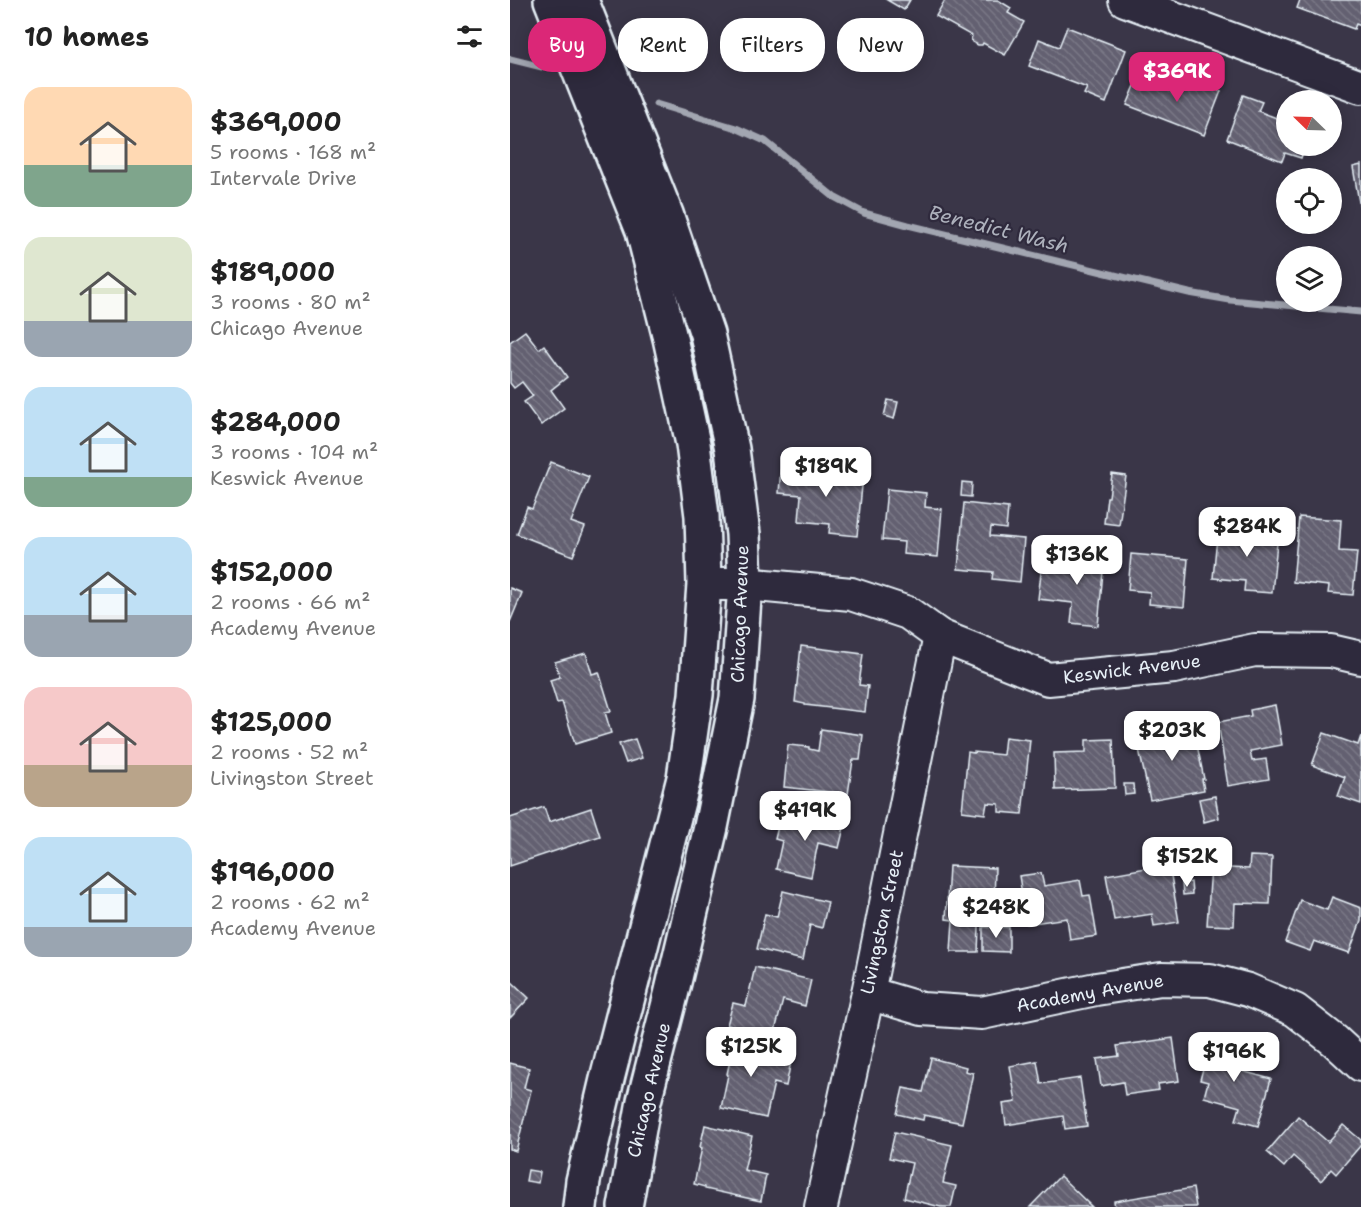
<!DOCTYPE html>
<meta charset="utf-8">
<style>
body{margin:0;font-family:"Shantell Sans",sans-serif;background:#f2f2f2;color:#222;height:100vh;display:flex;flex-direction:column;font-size:22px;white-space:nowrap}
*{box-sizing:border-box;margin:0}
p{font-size:20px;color:#767676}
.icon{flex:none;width:33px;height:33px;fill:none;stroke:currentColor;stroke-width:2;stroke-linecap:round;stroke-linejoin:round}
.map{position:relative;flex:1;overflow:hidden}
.sheet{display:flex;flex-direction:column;background:#fff;width:510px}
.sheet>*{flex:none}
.guide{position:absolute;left:18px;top:18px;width:570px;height:54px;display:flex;gap:12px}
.needle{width:39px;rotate:293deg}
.controls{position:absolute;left:766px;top:90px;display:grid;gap:12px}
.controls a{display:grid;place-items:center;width:66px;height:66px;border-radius:50%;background:#fff;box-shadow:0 3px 15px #0003;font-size:30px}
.price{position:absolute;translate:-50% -51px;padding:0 14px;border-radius:12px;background:#fff;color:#222;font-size:20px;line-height:39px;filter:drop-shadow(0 2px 3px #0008)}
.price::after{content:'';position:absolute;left:50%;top:36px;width:18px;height:14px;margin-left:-9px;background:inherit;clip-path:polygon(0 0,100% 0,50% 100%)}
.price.selected{background:#db2777;color:#fff}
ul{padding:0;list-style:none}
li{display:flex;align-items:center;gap:18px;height:150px;padding:0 24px}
li span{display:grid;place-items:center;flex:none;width:168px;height:120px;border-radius:18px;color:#555}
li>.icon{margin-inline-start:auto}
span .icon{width:72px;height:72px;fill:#fffc;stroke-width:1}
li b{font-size:26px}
h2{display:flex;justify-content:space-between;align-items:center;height:72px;padding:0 24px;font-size:26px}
.pill{padding:0 21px;border-radius:24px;background:#fff;box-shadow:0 3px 15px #0003;font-size:21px;line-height:54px}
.pill.selected{background:#db2777;color:#fff}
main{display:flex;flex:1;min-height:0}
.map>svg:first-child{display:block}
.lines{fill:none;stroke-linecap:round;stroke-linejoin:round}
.stream{stroke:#a2a6b1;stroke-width:7}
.building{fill:url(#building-back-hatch);stroke:#e8f1f8;stroke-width:1.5}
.minor-casing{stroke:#e8f1f8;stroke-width:36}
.major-casing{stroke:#e8f1f8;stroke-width:38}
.minor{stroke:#2f2a3d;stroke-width:32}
.major{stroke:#2f2a3d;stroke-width:33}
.labels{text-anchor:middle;stroke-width:4.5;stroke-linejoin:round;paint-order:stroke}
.street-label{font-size:18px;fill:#e8f1f8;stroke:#2f2a3d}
.water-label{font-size:20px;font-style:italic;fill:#aeb2bd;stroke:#2f2a3d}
</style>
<main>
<section class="sheet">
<h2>10 homes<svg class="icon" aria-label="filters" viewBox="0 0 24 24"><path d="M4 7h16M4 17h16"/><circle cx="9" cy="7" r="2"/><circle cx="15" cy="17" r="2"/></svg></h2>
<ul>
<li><span style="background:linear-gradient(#ffd9b3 65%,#7fa58c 0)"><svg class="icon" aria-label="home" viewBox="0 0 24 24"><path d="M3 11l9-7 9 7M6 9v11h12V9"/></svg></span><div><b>$369,000</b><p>5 rooms · 168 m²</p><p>Intervale Drive</p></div></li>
<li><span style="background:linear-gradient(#dfe7d0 70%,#9aa5b1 0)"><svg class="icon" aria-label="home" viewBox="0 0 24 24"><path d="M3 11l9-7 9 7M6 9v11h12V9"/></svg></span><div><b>$189,000</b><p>3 rooms · 80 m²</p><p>Chicago Avenue</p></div></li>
<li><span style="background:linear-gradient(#bfe0f5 75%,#7fa58c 0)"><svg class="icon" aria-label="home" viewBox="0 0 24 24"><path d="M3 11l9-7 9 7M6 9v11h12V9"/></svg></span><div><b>$284,000</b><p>3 rooms · 104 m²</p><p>Keswick Avenue</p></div></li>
<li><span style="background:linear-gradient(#bfe0f5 65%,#9aa5b1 0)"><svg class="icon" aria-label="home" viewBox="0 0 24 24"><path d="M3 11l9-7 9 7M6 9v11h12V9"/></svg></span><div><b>$152,000</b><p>2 rooms · 66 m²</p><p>Academy Avenue</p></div></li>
<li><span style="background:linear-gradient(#f6c9c9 65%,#b9a48a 0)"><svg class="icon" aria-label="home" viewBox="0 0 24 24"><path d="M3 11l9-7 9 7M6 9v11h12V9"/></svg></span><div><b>$125,000</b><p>2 rooms · 52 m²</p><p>Livingston Street</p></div></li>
<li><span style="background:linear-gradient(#bfe0f5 75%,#9aa5b1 0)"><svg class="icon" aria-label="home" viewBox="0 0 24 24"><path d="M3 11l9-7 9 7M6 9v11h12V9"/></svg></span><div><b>$196,000</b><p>2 rooms · 62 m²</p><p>Academy Avenue</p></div></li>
</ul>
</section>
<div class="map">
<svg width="851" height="1207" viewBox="0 0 851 1207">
<defs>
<pattern id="building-back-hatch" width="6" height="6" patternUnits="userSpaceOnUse" patternTransform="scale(1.5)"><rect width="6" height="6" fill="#636171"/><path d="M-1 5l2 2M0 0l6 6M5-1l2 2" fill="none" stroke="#797886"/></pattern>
</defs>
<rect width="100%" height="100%" fill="#3a3648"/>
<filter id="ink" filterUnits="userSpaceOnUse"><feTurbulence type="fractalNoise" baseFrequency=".0167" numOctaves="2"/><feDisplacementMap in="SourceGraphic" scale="12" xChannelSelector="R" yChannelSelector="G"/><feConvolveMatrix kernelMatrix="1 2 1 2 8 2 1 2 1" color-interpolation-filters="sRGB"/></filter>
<g filter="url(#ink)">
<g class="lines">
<g class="stream">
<polyline points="0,59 32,67"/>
<polyline points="146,104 226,128 255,141 324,197 354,213 398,225 679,293 720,300 851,312"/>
</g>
</g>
<g class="building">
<polygon points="377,0 400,0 394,10"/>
<polygon points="435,0 488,0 501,8 498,13 514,22 495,55 473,43 472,45 468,45 462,42 461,39 462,36 426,16"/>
<polygon points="790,0 851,0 851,26 846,24 844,29 787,8"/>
<polygon points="557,27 616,50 596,103 574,94 577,88 519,66 529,39 549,47"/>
<polygon points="649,75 684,89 687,82 711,91 694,135 617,105 627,81 644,87"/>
<polygon points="733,95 752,102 748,111 777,122 777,146 795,146 791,158 775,153 772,161 717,139"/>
<polygon points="851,165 851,208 850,208 843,167"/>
<polygon points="15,331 29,349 34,345 57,377 41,390 54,408 31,425 14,402 23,396 12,382 4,388 0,383 0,342"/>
<polygon points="378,400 388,402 384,419 374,416"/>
<polygon points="41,462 79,477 61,522 75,527 63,556 7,534 17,507 22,509"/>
<polygon points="271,468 353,476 347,536 319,533 320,524 289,521 291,495 269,493"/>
<polygon points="602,474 616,476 609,525 594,523 597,497 599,497"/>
<polygon points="452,482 462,483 461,497 451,496"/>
<polygon points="377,489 416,493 415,507 432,509 428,557 393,554 394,542 372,540"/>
<polygon points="454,503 498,508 496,529 481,527 480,536 514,539 510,582 482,579 483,572 448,569"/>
<polygon points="789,517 831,520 829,551 847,552 843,595 818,593 819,586 783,582"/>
<polygon points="708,527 768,533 762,593 734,591 735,581 703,578"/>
<polygon points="570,547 595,550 588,626 561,623 563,603 528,599 532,564 567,568"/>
<polygon points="621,554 678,559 674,607 639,604 640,592 618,590"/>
<polygon points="0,588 12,593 0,622"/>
<polygon points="291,646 353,654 349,685 358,686 355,712 295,705 295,704 285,702"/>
<polygon points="76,653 82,674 89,672 101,711 95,712 101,733 65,744 52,702 47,703 40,680 50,677 45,662"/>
<polygon points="765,705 772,745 740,751 742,761 756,759 759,779 718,786 708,722 741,716 740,710"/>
<polygon points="682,720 694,779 692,779 694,790 640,800 627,740 658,734 657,725"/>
<polygon points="311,729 353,735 350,760 343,760 338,794 274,787 278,745 299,747 299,749 308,751"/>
<polygon points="814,733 848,745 851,736 851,804 828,796 835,777 802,765"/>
<polygon points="495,737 520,740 512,814 489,812 489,804 477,803 475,814 452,811 458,752 464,753 464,752 493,755"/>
<polygon points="125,739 132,758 116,763 109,744"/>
<polygon points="603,739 605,788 545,790 544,753 576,752 576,740"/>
<polygon points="614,784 623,784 624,794 615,795"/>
<polygon points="705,796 709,818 694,822 689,799"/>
<polygon points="34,807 39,822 81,808 90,836 0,866 0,818"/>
<polygon points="271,814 308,823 310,816 335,823 329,848 308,843 301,877 266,869 272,841 265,839"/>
<polygon points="740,856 762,857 760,904 725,903 724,926 697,925 701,867 739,869"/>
<polygon points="659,864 669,922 644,926 642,914 604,920 596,875"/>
<polygon points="439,866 485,868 484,904 470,903 468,952 441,952 443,920 436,919"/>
<polygon points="531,873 534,886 570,880 573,896 580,895 587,936 560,940 557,918 517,924 509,876"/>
<polygon points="681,882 682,894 673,895 672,883"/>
<polygon points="273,891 318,902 312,928 300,925 293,960 247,949 255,914 267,917"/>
<polygon points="822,897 851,908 851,921 839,953 804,941 800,951 775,942 790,900 817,910"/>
<polygon points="473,927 499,927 499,952 473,951"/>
<polygon points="245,967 301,980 295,1006 273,1000 264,1035 217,1025 223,1003 236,1006"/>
<polygon points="0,980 19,998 0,1018"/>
<polygon points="208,1034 234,1040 232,1050 281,1061 276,1086 264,1083 256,1118 211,1108 218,1075 217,1074 222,1051 205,1047"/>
<polygon points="663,1038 669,1081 648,1084 649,1090 615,1095 613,1082 591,1086 587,1059 609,1056 607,1046"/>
<polygon points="701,1039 727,1046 721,1068 761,1079 748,1126 726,1120 730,1107 694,1097 698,1082 690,1080"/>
<polygon points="421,1058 456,1067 455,1071 463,1073 452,1123 414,1115 413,1120 387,1114 393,1088 413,1092"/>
<polygon points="527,1061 531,1084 570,1078 577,1126 555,1129 553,1116 496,1125 493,1104 506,1102 500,1066"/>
<polygon points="0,1063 19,1068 14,1088 21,1090 6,1151 0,1149"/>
<polygon points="788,1116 818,1142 833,1125 851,1140 851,1145 826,1174 821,1169 811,1181 783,1156 774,1167 757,1152"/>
<polygon points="195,1125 242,1136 234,1170 256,1175 251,1201 195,1189 195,1187 184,1184 192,1148 190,1147"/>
<polygon points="385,1132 442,1145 433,1183 446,1186 441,1207 431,1207 394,1198 402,1163 379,1158"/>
<polygon points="18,1170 30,1172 28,1183 16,1181"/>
<polygon points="550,1176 582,1207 520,1207"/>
<polygon points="683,1188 686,1207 605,1207 604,1201"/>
</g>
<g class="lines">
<g class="minor-casing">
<g id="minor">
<polyline points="615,0 851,87"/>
<polyline points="194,584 235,584 341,594 398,613 430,636 538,679 664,667 745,650 821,651 851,658"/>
<polyline points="358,993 412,1009 472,1013 586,989 651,979 700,980 738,990 785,1010 825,1041 851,1065"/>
<polyline points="311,1207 358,993 430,636"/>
</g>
</g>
<g class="major-casing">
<g id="major">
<polyline points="41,0 133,231 160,338 183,444 192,516 194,584 186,695 174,778 98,1075 73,1181 70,1207"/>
<polyline points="71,0 156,214 197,334 222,449 233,534 235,584 227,699 201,827 161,995 134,1101 115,1207"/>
</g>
</g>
<use href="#minor" class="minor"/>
<use href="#major" class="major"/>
</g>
</g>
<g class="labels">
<g class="street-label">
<text transform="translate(230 614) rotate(-88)" y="6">Chicago Avenue</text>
<text transform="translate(622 669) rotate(-7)" y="6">Keswick Avenue</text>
<text transform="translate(372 922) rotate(-78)" y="6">Livingston Street</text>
<text transform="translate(580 993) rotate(-10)" y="6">Academy Avenue</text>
<text transform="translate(139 1090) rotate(-77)" y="6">Chicago Avenue</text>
</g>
<g class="water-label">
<text transform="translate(489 229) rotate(14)" y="7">Benedict Wash</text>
</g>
</g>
</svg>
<div class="controls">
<a><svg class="needle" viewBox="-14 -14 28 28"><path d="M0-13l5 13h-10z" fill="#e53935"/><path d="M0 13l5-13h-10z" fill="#767676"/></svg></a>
<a><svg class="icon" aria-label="locate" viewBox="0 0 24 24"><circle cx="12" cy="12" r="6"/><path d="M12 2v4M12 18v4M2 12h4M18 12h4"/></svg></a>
<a><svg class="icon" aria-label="layers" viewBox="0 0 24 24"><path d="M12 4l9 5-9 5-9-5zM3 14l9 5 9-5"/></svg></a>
</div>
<b class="price selected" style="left:667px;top:103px">$369K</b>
<b class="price" style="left:316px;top:498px">$189K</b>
<b class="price" style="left:737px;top:558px">$284K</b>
<b class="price" style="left:567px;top:586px">$136K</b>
<b class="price" style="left:662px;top:762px">$203K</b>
<b class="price" style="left:295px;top:842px">$419K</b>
<b class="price" style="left:677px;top:888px">$152K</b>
<b class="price" style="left:486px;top:939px">$248K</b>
<b class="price" style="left:241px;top:1078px">$125K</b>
<b class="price" style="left:724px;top:1083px">$196K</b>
<div class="guide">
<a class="pill selected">Buy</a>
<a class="pill">Rent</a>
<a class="pill">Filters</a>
<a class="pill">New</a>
</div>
</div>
</main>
